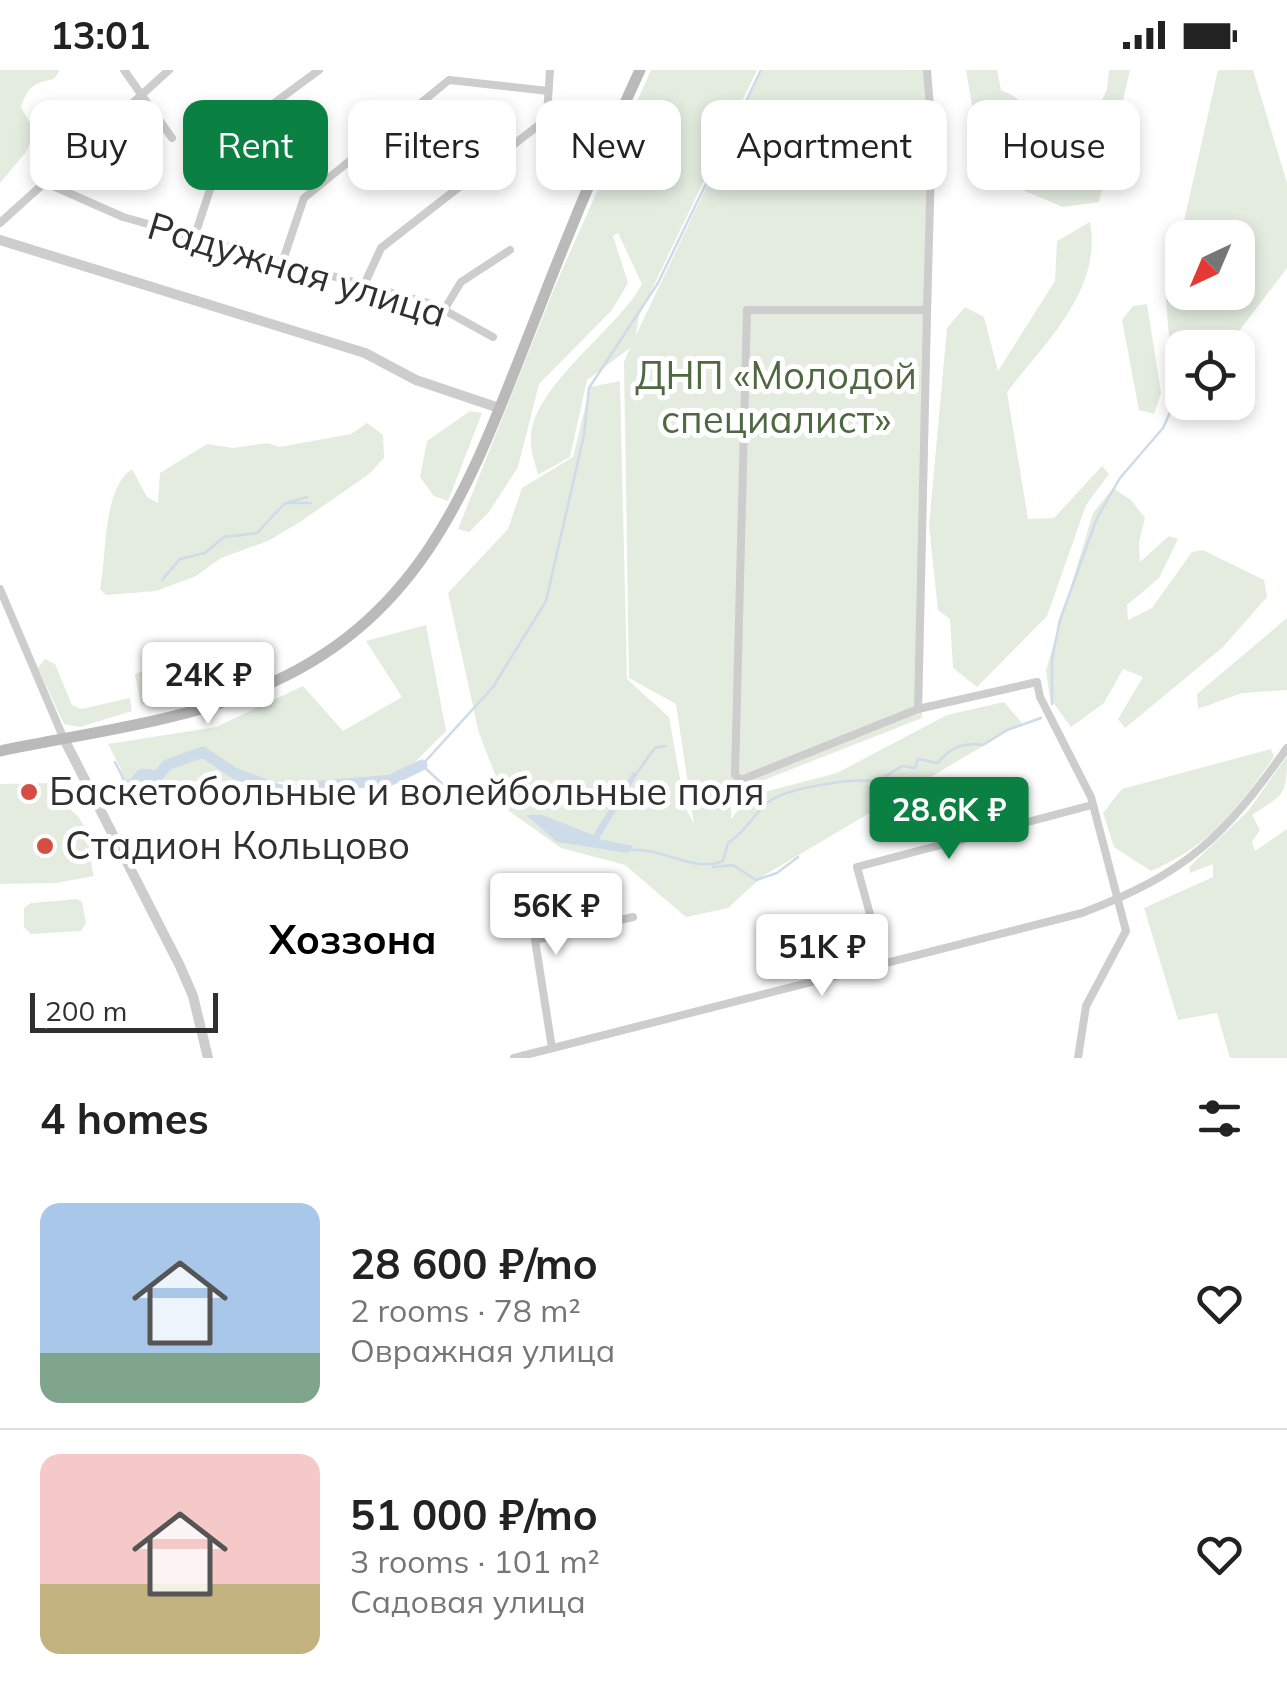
<!DOCTYPE html>
<meta charset="utf-8">
<style>
body{margin:0;font-family:Mulish,sans-serif;background:#f2f2f2;color:#222;height:100vh;display:flex;flex-direction:column;font-size:38px;white-space:nowrap}
*{box-sizing:border-box;margin:0}
p{font-size:32px;color:#767676}
.icon{flex:none;width:55px;height:55px;fill:none;stroke:currentColor;stroke-width:2;stroke-linecap:round;stroke-linejoin:round}
.map{position:relative;height:988px;overflow:hidden}
.side{display:flex;flex-direction:column;background:#fff;flex:1}
.side>*{flex:none}
.top-card{position:absolute;left:30px;top:30px;width:1228px;height:90px;display:flex;gap:20px}
.needle{width:65px;rotate:224deg}
.tools{position:absolute;left:1165px;top:150px;display:grid;gap:20px}
.tools a{display:grid;place-items:center;width:90px;height:90px;border-radius:20px;background:#fff;box-shadow:0 5px 15px #0003;font-size:50px}
.scale{position:absolute;left:30px;bottom:25px;width:188px;box-sizing:border-box;padding-left:10px;border:5px solid #303030;border-top:0;font-size:28px;line-height:35px;white-space:nowrap;color:#303030;-webkit-text-stroke:8px #fff;paint-order:stroke}
.price{position:absolute;translate:-50% -85px;padding:0 22px;border-radius:10px;background:#fff;color:#222;font-size:32px;line-height:65px;filter:drop-shadow(0 2px 5px #0008)}
.price::after{content:'';position:absolute;left:50%;top:60px;width:30px;height:22px;margin-left:-15px;background:inherit;clip-path:polygon(0 0,100% 0,50% 100%)}
.price.current{background:#0b8043;color:#fff}
ul{padding:0;list-style:none}
li{display:flex;align-items:center;gap:30px;height:250px;padding:0 40px}
li+li{border-top:2px solid #e0e0e0}
li span{display:grid;place-items:center;flex:none;width:280px;height:200px;border-radius:20px;color:#555}
li>.icon{margin-inline-start:auto}
span .icon{width:120px;height:120px;fill:#fffc;stroke-width:1}
li b{font-size:42px}
h2{display:flex;justify-content:space-between;align-items:center;height:120px;padding:0 40px;font-size:42px}
.chip{padding:0 35px;border-radius:20px;background:#fff;box-shadow:0 5px 15px #0003;font-size:35px;line-height:90px}
.chip.current{background:#0b8043;color:#fff}
.status{display:flex;justify-content:space-between;align-items:center;height:70px;padding:0 50px;background:#fff;direction:ltr}
.status svg{height:28px;fill:currentColor}
.map>svg:first-child{display:block}
.green{fill:#e4ece0;fill-rule:evenodd}
.water{fill:#cedbe9}
.lines{fill:none;stroke-linecap:round;stroke-linejoin:round}
.stream{stroke:#cedbe9;stroke-width:2.5}
.river{stroke:#cedbe9;stroke-width:11}
.minor{stroke:#cdcdcd;stroke-width:8}
.tertiary{stroke:#cdcdcd;stroke-width:10}
.secondary{stroke:#bababa;stroke-width:11}
.poi-dot{fill:#d54e44;stroke:#fff;stroke-width:4}
.labels{text-anchor:middle;stroke-width:10;stroke-linejoin:round;paint-order:stroke}
.street-label{font-size:38px;fill:#303030;stroke:#fff}
.park-label{font-size:38px;fill:#4e6841;stroke:#fff}
.poi-label{font-size:38px;fill:#303030;stroke:#fff;text-anchor:start}
.neighbourhood-label{font-size:40px;font-weight:bold;fill:#000;stroke:#fff}
</style>
<div class="status"><b>13:01</b><svg viewBox="0 0 49 12"><path d="M0 12V9h3v3zM5 12V6h3v6zM10 12V3h3v9zM15 12V0h3v12zM26 1h20v11H26zM47 4h2v5h-2z"/></svg></div>
<div class="map">
<svg width="1287" height="988" viewBox="0 0 1287 988">
<rect width="100%" height="100%" fill="#fff"/>
<g class="green">
<path d="M0,0h60l-6,9c-20,4 -26,7 -33,28l14,25 -9,20 -26,31z"/>
<path d="M651,0h106l-118,246 -3,19 126,-265h167l6,67 -13,581 -158,62 -33,21v18l18,-23 88,-23 110,-58 57,-13 18,21 -259,153 -35,32 -42,9 -61,-52 -64,-17 -52,-37 -30,-78 -31,-140 60,-64 14,-41 51,-31 17,-70 30,-6 7,298 42,38 16,90 9,17 -18,-120 -47,-26 -5,-316 6,-14 -43,32 -17,77 -32,18c-2,-10 -7,-21 -7,-31 -5,-54 86,-113 111,-160l-24,-51 -5,3 15,47 -16,27 -73,74 -21,83 -29,45 -20,20 -11,-3 98,-245z"/>
<path d="M966,0h31l4,20c38,16 40,38 55,73l17,-32 13,7 21,-49 2,-19h21l-31,132 -36,5 -79,-33z"/>
<path d="M1218,0h35l34,113v85l-60,79 -45,1 1,55 -8,7 -9,-109zM1182,168h56v54h-56z"/>
<path d="M1090,152c13,67 -45,121 -83,170l21,127 26,-1 48,-52 7,8 -23,31 -39,111 -70,71 -24,-19 -3,-49 -12,-9 -9,-84 18,-198 18,-21 19,10 14,54 57,-90 2,-40z"/>
<polygon points="1147,234 1161,323 1154,344 1139,340 1122,250 1133,236"/>
<polygon points="470,341 482,343 448,431 434,426 420,407 427,371"/>
<path d="M367,353l16,12 1,23 -15,16 -69,48 -32,19 -47,17 -25,18 -40,15 -50,4 -6,-6c7,-32 2,-100 32,-120l15,28 11,6 2,-30 47,-29 26,4 34,-5 13,4 71,-13z"/>
<polygon points="1113,418 1131,430 1145,448 1139,472 1140,492 1169,466 1178,469 1159,508 1127,535 1128,550 1152,538 1192,482 1203,480 1264,510 1267,527 1223,577 1125,658 1118,649 1143,607 1123,599 1104,633 1071,657 1050,628 1046,600 1093,443"/>
<polygon points="1287,548 1287,620 1242,623 1198,639 1197,624"/>
<polygon points="426,555 446,661 394,713 162,711 122,728 121,699 108,674 216,657 303,616 343,661 402,627 366,571"/>
<polygon points="243,578 249,605 199,621 197,612 221,604 232,580"/>
<polygon points="45,589 55,594 72,635 81,639 130,628 132,641 80,657 64,654 38,598"/>
<polygon points="148,599 167,616 191,613 193,623 141,635 135,604"/>
<path d="M1271,679l3,8c-37,52 -63,88 -123,114l-37,-24 -11,-34 19,-24z"/>
<path d="M1287,686c0,40 -3,38 -35,59l8,15 -8,12 3,9 32,-22v229h-57l-13,-45 -39,7 -34,-112 69,-31v-13l-23,9 -1,-6 59,-56z"/>
<path d="M58,713v18l-8,1c43,8 36,41 44,74l-38,7 -56,1v-100z"/>
<polygon points="77,829 82,832 86,853 81,861 31,864 24,857 24,838 31,833"/>
</g>
<polygon class="water" points="633,702 637,705 599,769 633,776 628,783 557,772 526,745 542,745 593,765"/>
<g class="lines">
<g class="stream">
<polyline points="288,433 311,433"/>
<polyline points="162,510 180,489 205,483 224,467 257,463 284,434 307,427"/>
<polyline points="1052,634 1052,589 1060,550 1097,448 1120,408 1163,358 1182,316"/>
<polyline points="115,692 125,712"/>
<polyline points="636,704 655,678 666,676"/>
<polyline points="450,721 422,695 493,617 546,531 584,365 589,318 658,213 761,0"/>
<path d="M632,780c28,-3 62,23 91,11l5,-18c16,-10 24,-26 39,-40 17,-15 88,-26 110,-21l25,-16 13,2 3,-9 20,4c12,-16 26,-21 45,-18l24,-15 34,-12"/>
<polyline points="713,797 733,795 756,810 777,803 798,787"/>
</g>
<polyline class="river" points="120,716 132,715 142,704 158,706 167,695 203,682 234,703 280,720 391,710 422,695"/>
<g class="minor">
<polyline points="124,0 172,68"/>
<polyline points="927,0 932,62 927,240 747,240 735,705 741,710 918,639 1037,612 1040,627 1091,727 1126,861 1086,936 1078,988"/>
<polyline points="46,113 123,147 435,235 493,267"/>
<polyline points="0,153 169,0"/>
<polyline points="194,168 227,68 319,0"/>
<polyline points="283,190 304,128 449,10 548,21"/>
<polyline points="364,215 381,178 540,54 547,44 550,0"/>
<polyline points="444,240 461,212 510,180"/>
<polyline points="0,519 63,667"/>
<polyline points="918,639 927,240"/>
<polyline points="884,895 857,797 1092,735"/>
<polyline points="552,978 535,870 633,847"/>
<path d="M514,988l568,-145c105,-40 141,-75 205,-165"/>
</g>
<g class="tertiary">
<polyline points="0,170 365,283 416,310 499,338"/>
<polyline points="63,667 180,896 193,926 208,988"/>
</g>
<path class="secondary" d="M0,681c85,-18 177,-28 257,-62 173,-71 217,-217 280,-375 32,-83 66,-164 103,-244"/>
</g>
<g class="poi-dot">
<circle cx="29" cy="722" r="10"/>
<circle cx="45" cy="776" r="10"/>
</g>
<g class="labels">
<g class="street-label">
<text transform="translate(297 200) rotate(17)" y="13">Радужная улица</text>
</g>
<g class="park-label">
<text x="776" y="319">ДНП «Молодой<tspan x="776" dy="44">специалист»</tspan></text>
</g>
<g class="poi-label">
<text x="49" y="735">Баскетобольные и волейбольные поля</text>
<text x="65" y="789">Стадион Кольцово</text>
</g>
<g class="neighbourhood-label">
<text x="353" y="884">Хоззона</text>
</g>
</g>
</svg>
<div class="tools">
<a><svg class="needle" viewBox="-14 -14 28 28"><path d="M0-13l5 13h-10z" fill="#e53935"/><path d="M0 13l5-13h-10z" fill="#767676"/></svg></a>
<a><svg class="icon" aria-label="locate" viewBox="0 0 24 24"><circle cx="12" cy="12" r="6"/><path d="M12 2v4M12 18v4M2 12h4M18 12h4"/></svg></a>
</div>
<div class="scale">200 m</div>
<b class="price" style="left:208px;top:657px">24K ₽</b>
<b class="price current" style="left:949px;top:792px">28.6K ₽</b>
<b class="price" style="left:556px;top:888px">56K ₽</b>
<b class="price" style="left:822px;top:929px">51K ₽</b>
<div class="top-card">
<a class="chip">Buy</a>
<a class="chip current">Rent</a>
<a class="chip">Filters</a>
<a class="chip">New</a>
<a class="chip">Apartment</a>
<a class="chip">House</a>
</div>
</div>
<section class="side">
<h2>4 homes<svg class="icon" aria-label="filters" viewBox="0 0 24 24"><path d="M4 7h16M4 17h16"/><circle cx="9" cy="7" r="2"/><circle cx="15" cy="17" r="2"/></svg></h2>
<ul>
<li><span style="background:linear-gradient(#a9c7e8 75%,#7fa58c 0)"><svg class="icon" aria-label="home" viewBox="0 0 24 24"><path d="M3 11l9-7 9 7M6 9v11h12V9"/></svg></span><div><b>28 600 ₽/mo</b><p>2 rooms · 78 m²</p><p>Овражная улица</p></div><svg class="icon" aria-label="heart" viewBox="0 0 24 24"><path d="M12 20l-8-8c-3-5 5-10 8-4 3-6 11-1 8 4z"/></svg></li>
<li><span style="background:linear-gradient(#f6c9c9 65%,#c2b280 0)"><svg class="icon" aria-label="home" viewBox="0 0 24 24"><path d="M3 11l9-7 9 7M6 9v11h12V9"/></svg></span><div><b>51 000 ₽/mo</b><p>3 rooms · 101 m²</p><p>Садовая улица</p></div><svg class="icon" aria-label="heart" viewBox="0 0 24 24"><path d="M12 20l-8-8c-3-5 5-10 8-4 3-6 11-1 8 4z"/></svg></li>
</ul>
</section>
